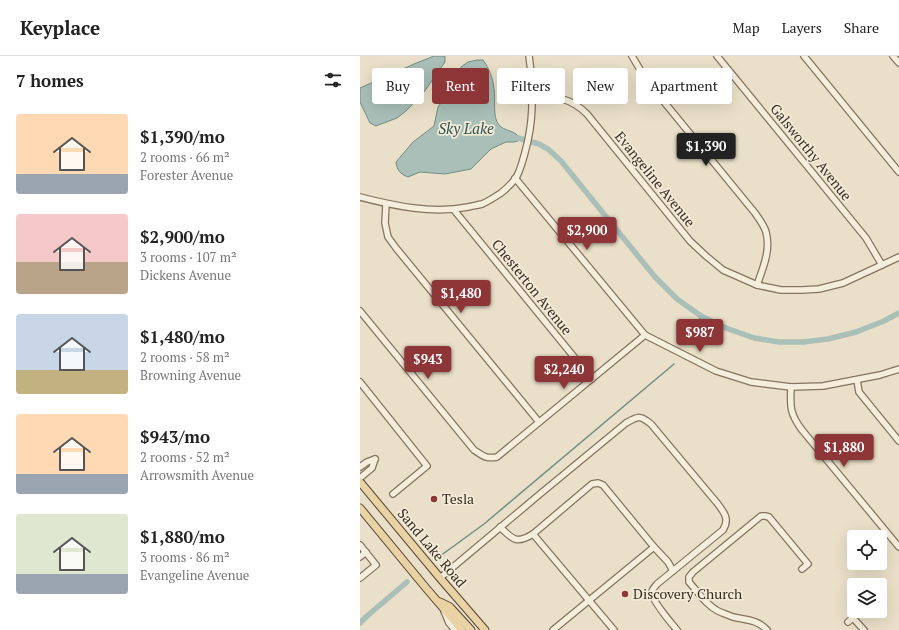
<!DOCTYPE html>
<meta charset="utf-8">
<style>
body{margin:0;font-family:"PT Serif",serif;background:#f6f6f6;color:#222;height:100vh;display:flex;flex-direction:column;font-size:15px;white-space:nowrap}
*{box-sizing:border-box;margin:0}
p{font-size:13px;color:#767676}
.icon{flex:none;width:22px;height:22px;fill:none;stroke:currentColor;stroke-width:2;stroke-linecap:round;stroke-linejoin:round}
.map{position:relative;flex:1;overflow:hidden}
.panel{display:flex;flex-direction:column;background:#fff;width:360px}
.panel>*{flex:none}
.guide{position:absolute;left:12px;top:12px;width:380px;height:36px;display:flex;gap:8px}
.buttons{position:absolute;left:487px;top:474px;display:grid;gap:8px}
.buttons a{display:grid;place-items:center;width:40px;height:40px;border-radius:4px;background:#fff;box-shadow:0 4px 16px #0002;font-size:20px}
.price{position:absolute;translate:-50% -34px;padding:0 9px;border-radius:4px;background:#8e3537;color:#fff;font-size:13px;line-height:26px;filter:drop-shadow(0 1px 2px #0008)}
.price::after{content:'';position:absolute;left:50%;top:24px;width:12px;height:9px;margin-left:-6px;background:inherit;clip-path:polygon(0 0,100% 0,50% 100%)}
.price.current{background:#222;color:#fff}
ul{padding:0;list-style:none}
li{display:flex;align-items:center;gap:12px;height:100px;padding:0 16px}
li span{display:grid;place-items:center;flex:none;width:112px;height:80px;border-radius:4px;color:#555}
li>.icon{margin-inline-start:auto}
span .icon{width:48px;height:48px;fill:#fffc;stroke-width:1}
li b{font-size:17px}
h2{display:flex;justify-content:space-between;align-items:center;height:48px;padding:0 16px;font-size:17px}
.pill{padding:0 14px;border-radius:4px;background:#fff;box-shadow:0 4px 16px #0002;font-size:14px;line-height:36px}
.pill.current{background:#8e3537;color:#fff}
header{display:flex;align-items:center;gap:24px;box-sizing:border-box;height:56px;padding:0 20px;background:#fff;border-bottom:1px solid #e0e0e0}
header strong{font-size:19px}
nav{display:flex;gap:22px;margin-inline-start:auto;font-size:14px}
main{display:flex;flex:1;min-height:0}
.map>svg:first-child{display:block}
.water{fill:#a9bfb8;stroke:#718d86}
.lines{fill:none;stroke-linecap:round;stroke-linejoin:round}
.stream{stroke:#718d86;stroke-width:1.5}
.canal{stroke:#a9bfb8;stroke-width:5.5}
.minor-casing{stroke:#85735f;stroke-width:8}
.major-casing{stroke:#544233;stroke-width:9}
.minor{stroke:#f6eedc;stroke-width:5.5}
.major{stroke:#e9d3a5;stroke-width:7}
.poi-dot{fill:#8e3537;stroke:#f3ebd8;stroke-width:1.5}
.labels{text-anchor:middle;stroke-width:3.5;stroke-linejoin:round;paint-order:stroke}
.street-label{font-size:14px;fill:#372c21;stroke:#f3ebd8}
.poi-label{font-size:14px;fill:#372c21;stroke:#f3ebd8;text-anchor:start}
.water-label{font-size:15px;font-style:italic;fill:#325553;stroke:#f3ebd8}
</style>
<header>
<strong>Keyplace</strong>
<nav><a>Map</a><a>Layers</a><a>Share</a></nav>
</header>
<main>
<section class="panel">
<h2>7 homes<svg class="icon" aria-label="filters" viewBox="0 0 24 24"><path d="M4 7h16M4 17h16"/><circle cx="9" cy="7" r="2"/><circle cx="15" cy="17" r="2"/></svg></h2>
<ul>
<li><span style="background:linear-gradient(#ffd9b3 75%,#9aa5b1 0)"><svg class="icon" aria-label="home" viewBox="0 0 24 24"><path d="M3 11l9-7 9 7M6 9v11h12V9"/></svg></span><div><b>$1,390/mo</b><p>2 rooms · 66 m²</p><p>Forester Avenue</p></div></li>
<li><span style="background:linear-gradient(#f6c9c9 60%,#b9a48a 0)"><svg class="icon" aria-label="home" viewBox="0 0 24 24"><path d="M3 11l9-7 9 7M6 9v11h12V9"/></svg></span><div><b>$2,900/mo</b><p>3 rooms · 107 m²</p><p>Dickens Avenue</p></div></li>
<li><span style="background:linear-gradient(#c9d6e8 70%,#c2b280 0)"><svg class="icon" aria-label="home" viewBox="0 0 24 24"><path d="M3 11l9-7 9 7M6 9v11h12V9"/></svg></span><div><b>$1,480/mo</b><p>2 rooms · 58 m²</p><p>Browning Avenue</p></div></li>
<li><span style="background:linear-gradient(#ffd9b3 75%,#9aa5b1 0)"><svg class="icon" aria-label="home" viewBox="0 0 24 24"><path d="M3 11l9-7 9 7M6 9v11h12V9"/></svg></span><div><b>$943/mo</b><p>2 rooms · 52 m²</p><p>Arrowsmith Avenue</p></div></li>
<li><span style="background:linear-gradient(#dfe7d0 75%,#9aa5b1 0)"><svg class="icon" aria-label="home" viewBox="0 0 24 24"><path d="M3 11l9-7 9 7M6 9v11h12V9"/></svg></span><div><b>$1,880/mo</b><p>3 rooms · 86 m²</p><p>Evangeline Avenue</p></div></li>
</ul>
</section>
<div class="map">
<svg width="539" height="574" viewBox="0 0 539 574">
<rect width="100%" height="100%" fill="#eae0c9"/>
<g class="water">
<polygon points="74,0 85,0 85,6 64,36 46,55 37,62 16,70 10,67 0,46 0,32 54,8"/>
<path d="M117,4h6c6,8 10,18 11,29 2,11 -2,28 5,36 5,6 14,5 19,11v5l-4,1h-8l-15,7 -20,20 -26,5 -25,-2 -12,5c-8,-3 -11,-7 -12,-15l17,-20 21,-16 4,-19 10,-14 13,-26 7,-5z"/>
</g>
<g class="lines">
<g class="stream">
<polyline points="336,270 341,260"/>
<polyline points="76,503 124,468 314,308"/>
</g>
<g class="canal">
<polyline points="158,82 179,88 188,93 201,105 295,221 317,243 341,260 366,272 394,282 419,286 443,286 468,283 496,276 524,265 539,257"/>
<polyline points="0,567 7,560 47,526"/>
</g>
<g class="minor-casing">
<g id="minor">
<path d="M272,0l13,22 15,19 95,116c4,6 9,12 11,19 5,18 -3,36 -9,53"/>
<polyline points="357,0 506,182 522,209"/>
<polyline points="444,0 539,116"/>
<polyline points="533,0 539,7"/>
<path d="M173,40c23,1 37,1 54,18l103,127 16,15 17,14 34,15 24,5h21l17,-1 24,-6 56,-26"/>
<polyline points="155,122 285,279 356,315 391,326 431,331 463,330 520,319 539,313"/>
<path d="M0,141c35,9 72,17 108,10 4,-1 10,-2 14,-3 7,-3 13,-7 19,-11 5,-4 11,-10 15,-15 6,-11 9,-25 12,-38 6,-28 5,-56 1,-84"/>
<polyline points="26,148 25,167 28,181 36,192 179,366"/>
<polyline points="94,154 232,323"/>
<path d="M0,255l114,139c9,6 12,9 23,7l148,-122"/>
<polyline points="497,324 499,336 539,385"/>
<polyline points="0,326 67,410 33,438"/>
<path d="M431,331c-1,20 -1,27 11,43l97,117"/>
<polyline points="0,411 7,406 15,403"/>
<polyline points="0,422 12,412 15,403"/>
<path d="M140,471c13,13 17,17 33,7l59,-50 6,-1 5,2 51,62 14,15 5,9"/>
<polyline points="173,478 254,574"/>
<polyline points="0,489 16,509 0,522"/>
<polyline points="0,501 6,496"/>
<path d="M80,522l100,-84 86,-71c12,-7 14,-8 25,1l66,79c7,9 13,16 6,27l-66,54c-2,3 -5,5 -5,8 -1,8 20,32 25,38"/>
<polyline points="84,555 89,567 95,574"/>
<polyline points="488,566 493,562 504,574"/>
<polyline points="193,574 294,491"/>
<path d="M407,574c-10,-11 -22,-10 -34,-13 -5,-2 -11,-4 -15,-6 -12,-6 -20,-19 -29,-29v-5l4,-5 68,-56h4l4,1 39,47 -6,5"/>
</g>
</g>
<g class="major-casing">
<g id="major">
<polyline points="0,426 80,522 125,574"/>
<polyline points="0,452 66,532 102,574"/>
<polyline points="80,546 90,551 111,574"/>
</g>
</g>
<use href="#minor" class="minor"/>
<use href="#major" class="major"/>
</g>
<g class="poi-dot">
<circle cx="74" cy="443" r="4"/>
<circle cx="265" cy="538" r="4"/>
</g>
<g class="labels">
<g class="street-label">
<text transform="translate(451 96) rotate(51)" y="5">Galsworthy Avenue</text>
<text transform="translate(295 123) rotate(51)" y="5">Evangeline Avenue</text>
<text transform="translate(172 231) rotate(51)" y="5">Chesterton Avenue</text>
<text transform="translate(72 492) rotate(50)" y="5">Sand Lake Road</text>
</g>
<g class="poi-label">
<text x="82" y="448">Tesla</text>
<text x="273" y="543">Discovery Church</text>
</g>
<g class="water-label">
<text x="106" y="78">Sky Lake</text>
</g>
</g>
</svg>
<div class="buttons">
<a><svg class="icon" aria-label="locate" viewBox="0 0 24 24"><circle cx="12" cy="12" r="6"/><path d="M12 2v4M12 18v4M2 12h4M18 12h4"/></svg></a>
<a><svg class="icon" aria-label="layers" viewBox="0 0 24 24"><path d="M12 4l9 5-9 5-9-5zM3 14l9 5 9-5"/></svg></a>
</div>
<b class="price current" style="left:346px;top:111px">$1,390</b>
<b class="price" style="left:227px;top:195px">$2,900</b>
<b class="price" style="left:101px;top:258px">$1,480</b>
<b class="price" style="left:340px;top:297px">$987</b>
<b class="price" style="left:68px;top:324px">$943</b>
<b class="price" style="left:204px;top:334px">$2,240</b>
<b class="price" style="left:484px;top:412px">$1,880</b>
<div class="guide">
<a class="pill">Buy</a>
<a class="pill current">Rent</a>
<a class="pill">Filters</a>
<a class="pill">New</a>
<a class="pill">Apartment</a>
</div>
</div>
</main>
